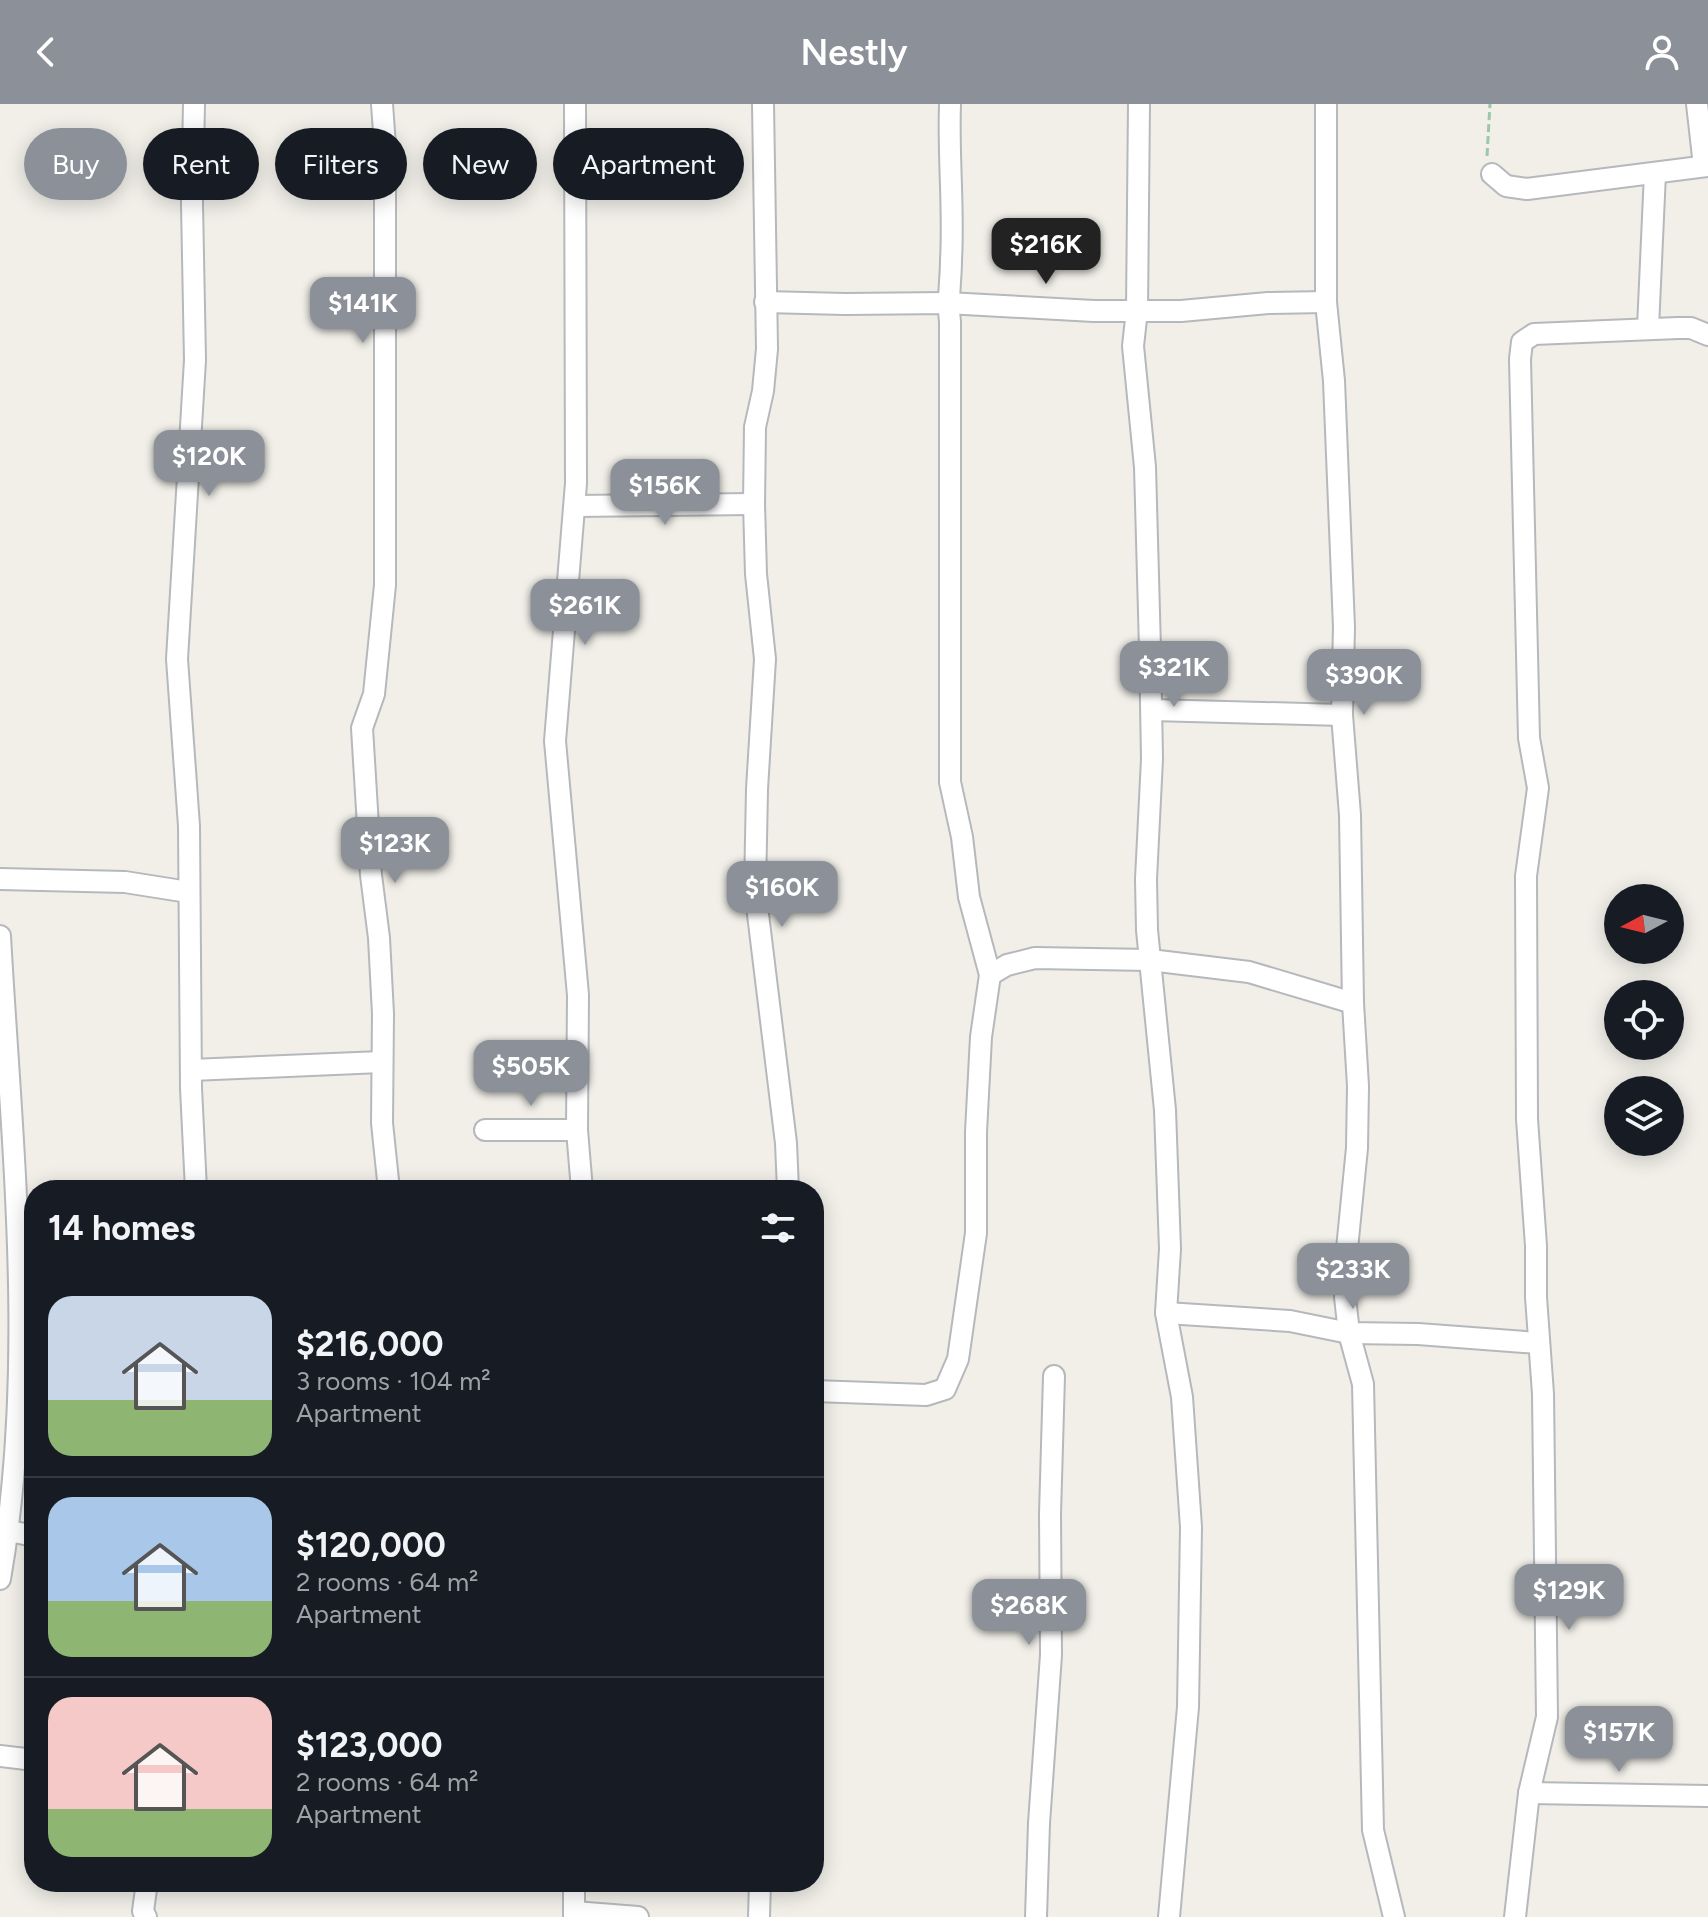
<!DOCTYPE html>
<meta charset="utf-8">
<style>
body{margin:0;font-family:Figtree,sans-serif;background:#20242c;color:#f1f3f6;height:100vh;display:flex;flex-direction:column;font-size:30px;white-space:nowrap}
*{box-sizing:border-box;margin:0}
p{font-size:26px;color:#9ea1a6}
.icon{flex:none;width:44px;height:44px;fill:none;stroke:currentColor;stroke-width:2;stroke-linecap:round;stroke-linejoin:round}
.map{position:relative;flex:1;overflow:hidden}
.side{position:absolute;left:24px;top:1076px;width:800px;height:712px;display:flex;flex-direction:column;background:#171b24;border-radius:32px;box-shadow:0 4px 20px #0003}
.side>*{flex:none}
.hud{position:absolute;left:24px;top:24px;width:800px;height:72px;display:flex;gap:16px}
.needle{width:52px;rotate:263deg}
.fabs{position:absolute;left:1604px;top:780px;display:grid;gap:16px}
.fabs a{display:grid;place-items:center;width:80px;height:80px;border-radius:50%;background:#171b24;box-shadow:0 4px 20px #0003;font-size:40px}
.price{position:absolute;translate:-50% -68px;padding:0 18px;border-radius:16px;background:#8c9099;color:#fff;font-size:26px;line-height:52px;filter:drop-shadow(0 2px 4px #0008)}
.price::after{content:'';position:absolute;left:50%;top:48px;width:24px;height:18px;margin-left:-12px;background:inherit;clip-path:polygon(0 0,100% 0,50% 100%)}
.price.current{background:#222;color:#fff}
ul{padding:0;list-style:none}
li{display:flex;align-items:center;gap:24px;height:200px;padding:0 24px}
li+li{border-top:2px solid #363941}
li span{display:grid;place-items:center;flex:none;width:224px;height:160px;border-radius:24px;color:#555}
li>.icon{margin-inline-start:auto}
span .icon{width:96px;height:96px;fill:#fffc;stroke-width:1}
li b{font-size:34px}
h2{display:flex;justify-content:space-between;align-items:center;height:96px;padding:0 24px;font-size:34px}
.pill{padding:0 28px;border-radius:36px;background:#171b24;box-shadow:0 4px 20px #0003;font-size:28px;line-height:72px}
.pill.current{background:#8c9099;color:#fff}
header{display:flex;justify-content:space-between;align-items:center;height:104px;padding:0 24px;background:#8c9099;color:#fff;font-size:36px;font-weight:600}
.map>svg:first-child{display:block}
.lines{fill:none;stroke-linecap:round;stroke-linejoin:round}
.minor-casing{stroke:#b5b8bc;stroke-width:24}
.path{stroke:#9cc7a9;stroke-width:3;stroke-dasharray:8 4;stroke-linecap:butt}
.minor{stroke:#fff;stroke-width:20}
</style>
<header><svg class="icon" aria-label="back" viewBox="0 0 24 24"><path d="M15 5l-7 7 7 7"/></svg>Nestly<svg class="icon" aria-label="person" viewBox="0 0 24 24"><circle cx="12" cy="8" r="4"/><path d="M4 21q1-7 8-7t8 7"/></svg></header>
<div class="map">
<svg width="1708" height="1813" viewBox="0 0 1708 1813">
<rect width="100%" height="100%" fill="#f1efe8"/>
<g class="lines">
<g class="minor-casing">
<g id="minor">
<polyline points="194,0 192,100 195,256 177,555 189,722 191,984 196,1086"/>
<polyline points="382,0 385,42 385,481 374,590 362,624 371,771 379,834 383,910 382,1019 389,1086"/>
<polyline points="575,0 576,379 555,637 578,891 577,1026 582,1086"/>
<polyline points="763,0 767,245 763,287 755,323 754,400 756,470 765,555 757,685 755,786 786,1039 788,1086"/>
<polyline points="1139,0 1137,206 1133,242 1145,363 1150,545 1152,655 1146,775 1147,826 1165,1006 1170,1145 1166,1209 1182,1293 1191,1423 1188,1603 1169,1813"/>
<polyline points="1326,0 1326,198 1334,277 1344,523 1342,611 1350,711 1353,899 1358,982 1357,1044 1346,1155 1345,1193 1349,1229 1363,1280 1373,1726 1394,1813"/>
<polyline points="1697,0 1704,62"/>
<polyline points="1492,70 1506,82 1527,85 1708,62"/>
<polyline points="765,198 845,200 947,199 1094,207 1181,207 1268,199 1326,198"/>
<polyline points="1648,224 1655,69"/>
<polyline points="575,402 754,400"/>
<polyline points="1152,606 1342,611"/>
<polyline points="0,775 125,778 188,788"/>
<path d="M0,832c12,213 37,431 0,643"/>
<polyline points="990,871 1007,861 1035,854 1150,856 1249,868 1353,899"/>
<polyline points="192,966 381,958"/>
<polyline points="485,1026 577,1026"/>
<polyline points="1166,1209 1290,1217 1349,1229 1418,1230 1538,1239"/>
<path d="M814,1287l112,4 19,-6 13,-30 18,-126v-101l5,-95 9,-62 -21,-78 -7,-60 -12,-55v-460c-3,-22 1,-41 1,-62 3,-52 -3,-104 -1,-156"/>
<polyline points="0,1425 34,1432"/>
<polyline points="0,1652 34,1656"/>
<polyline points="1529,1689 1708,1692"/>
<polyline points="574,1778 574,1813"/>
<polyline points="574,1808 638,1813"/>
<polyline points="146,1813 143,1807 147,1778"/>
<polyline points="759,1813 760,1778"/>
<polyline points="1036,1813 1039,1719 1051,1551 1050,1410 1054,1272"/>
<polyline points="1515,1813 1529,1689 1547,1613 1543,1290 1536,1193 1536,1142 1527,1015 1526,772 1538,684 1529,634 1520,255 1522,238 1534,230 1678,224 1691,224 1708,231"/>
</g>
</g>
<polyline class="path" points="1487,52 1490,0"/>
<use href="#minor" class="minor"/>
</g>
</svg>
<div class="fabs">
<a><svg class="needle" viewBox="-14 -14 28 28"><path d="M0-13l5 13h-10z" fill="#e53935"/><path d="M0 13l5-13h-10z" fill="#9ea1a6"/></svg></a>
<a><svg class="icon" aria-label="locate" viewBox="0 0 24 24"><circle cx="12" cy="12" r="6"/><path d="M12 2v4M12 18v4M2 12h4M18 12h4"/></svg></a>
<a><svg class="icon" aria-label="layers" viewBox="0 0 24 24"><path d="M12 4l9 5-9 5-9-5zM3 14l9 5 9-5"/></svg></a>
</div>
<b class="price current" style="left:1046px;top:182px">$216K</b>
<b class="price" style="left:363px;top:241px">$141K</b>
<b class="price" style="left:209px;top:394px">$120K</b>
<b class="price" style="left:665px;top:423px">$156K</b>
<b class="price" style="left:585px;top:543px">$261K</b>
<b class="price" style="left:1174px;top:605px">$321K</b>
<b class="price" style="left:1364px;top:613px">$390K</b>
<b class="price" style="left:395px;top:781px">$123K</b>
<b class="price" style="left:782px;top:825px">$160K</b>
<b class="price" style="left:531px;top:1004px">$505K</b>
<b class="price" style="left:1353px;top:1207px">$233K</b>
<b class="price" style="left:1569px;top:1528px">$129K</b>
<b class="price" style="left:1029px;top:1543px">$268K</b>
<b class="price" style="left:1619px;top:1670px">$157K</b>
<div class="hud">
<a class="pill current">Buy</a>
<a class="pill">Rent</a>
<a class="pill">Filters</a>
<a class="pill">New</a>
<a class="pill">Apartment</a>
</div>
<section class="side">
<h2>14 homes<svg class="icon" aria-label="filters" viewBox="0 0 24 24"><path d="M4 7h16M4 17h16"/><circle cx="9" cy="7" r="2"/><circle cx="15" cy="17" r="2"/></svg></h2>
<ul>
<li><span style="background:linear-gradient(#c9d6e8 65%,#8fb573 0)"><svg class="icon" aria-label="home" viewBox="0 0 24 24"><path d="M3 11l9-7 9 7M6 9v11h12V9"/></svg></span><div><b>$216,000</b><p>3 rooms · 104 m²</p><p>Apartment</p></div></li>
<li><span style="background:linear-gradient(#a9c7e8 65%,#8fb573 0)"><svg class="icon" aria-label="home" viewBox="0 0 24 24"><path d="M3 11l9-7 9 7M6 9v11h12V9"/></svg></span><div><b>$120,000</b><p>2 rooms · 64 m²</p><p>Apartment</p></div></li>
<li><span style="background:linear-gradient(#f6c9c9 70%,#8fb573 0)"><svg class="icon" aria-label="home" viewBox="0 0 24 24"><path d="M3 11l9-7 9 7M6 9v11h12V9"/></svg></span><div><b>$123,000</b><p>2 rooms · 64 m²</p><p>Apartment</p></div></li>
</ul>
</section>
</div>
